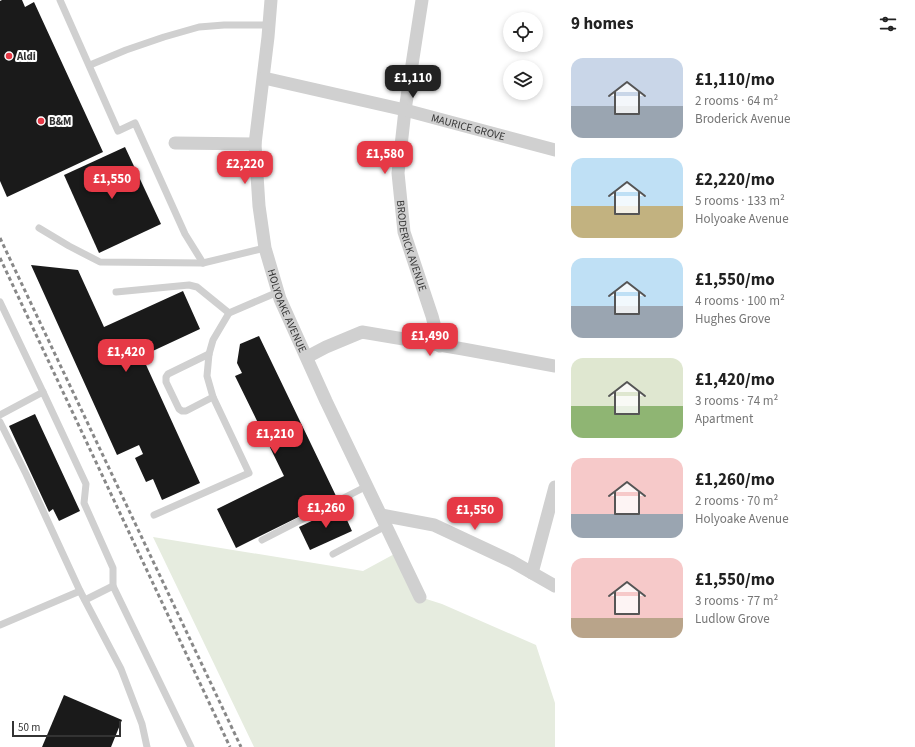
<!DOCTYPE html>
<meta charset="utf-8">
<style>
body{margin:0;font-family:"Source Sans 3",sans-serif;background:#f6f6f6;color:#222;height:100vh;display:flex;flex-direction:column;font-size:15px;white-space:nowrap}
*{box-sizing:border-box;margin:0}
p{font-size:13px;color:#767676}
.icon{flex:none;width:22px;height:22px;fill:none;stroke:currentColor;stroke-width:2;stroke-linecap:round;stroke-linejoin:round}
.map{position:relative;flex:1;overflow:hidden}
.details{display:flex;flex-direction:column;background:#fff;width:360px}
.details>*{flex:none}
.tools{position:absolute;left:503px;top:12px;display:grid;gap:8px}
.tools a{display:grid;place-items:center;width:40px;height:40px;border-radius:50%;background:#fff;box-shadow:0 2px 6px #0003;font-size:20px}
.scale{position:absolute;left:12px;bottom:10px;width:109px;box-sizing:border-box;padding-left:4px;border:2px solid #333;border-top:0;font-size:11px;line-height:14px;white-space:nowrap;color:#333;-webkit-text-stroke:3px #fff;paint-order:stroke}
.price{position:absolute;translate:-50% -34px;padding:0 9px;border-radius:8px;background:#e63946;color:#fff;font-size:13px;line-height:26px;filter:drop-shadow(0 1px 2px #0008)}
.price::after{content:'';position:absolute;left:50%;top:24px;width:12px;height:9px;margin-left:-6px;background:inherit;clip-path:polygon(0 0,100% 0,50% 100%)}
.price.current{background:#222;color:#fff}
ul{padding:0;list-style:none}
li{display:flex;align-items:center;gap:12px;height:100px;padding:0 16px}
li span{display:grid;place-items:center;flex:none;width:112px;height:80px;border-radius:12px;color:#555}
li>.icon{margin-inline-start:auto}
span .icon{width:48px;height:48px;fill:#fffc;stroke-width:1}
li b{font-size:17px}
h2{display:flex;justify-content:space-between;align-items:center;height:48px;padding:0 16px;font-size:17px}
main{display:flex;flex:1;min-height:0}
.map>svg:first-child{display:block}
.green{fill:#e6ecdf}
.building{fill:#1a1a1a}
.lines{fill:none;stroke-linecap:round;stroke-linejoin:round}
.service{stroke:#d0d0d0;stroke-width:7}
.minor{stroke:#d0d0d0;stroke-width:13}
.rail{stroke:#888;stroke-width:3;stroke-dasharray:4 3;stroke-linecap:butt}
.poi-dot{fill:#e63946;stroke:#fff;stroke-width:1.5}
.labels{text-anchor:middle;stroke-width:4;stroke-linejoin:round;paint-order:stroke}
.poi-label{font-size:11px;font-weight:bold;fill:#333;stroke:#fff;text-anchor:start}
.street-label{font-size:11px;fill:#333;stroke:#fff}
</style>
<main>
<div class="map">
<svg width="555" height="747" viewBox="0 0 555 747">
<rect width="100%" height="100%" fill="#fff"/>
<polygon class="green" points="153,537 363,571 398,552 420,597 442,604 536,645 555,703 555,747 254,747"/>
<g class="building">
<polygon points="2,0 22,0 25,7 34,2 103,152 7,197 0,181 0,1"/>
<polygon points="125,147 161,224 99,253 64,175"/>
<polygon points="31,265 78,270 104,327 183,291 200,329 142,356 200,483 162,500 153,479 146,482 135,458 143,454 139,445 117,455"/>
<polygon points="259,336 337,498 236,548 217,509 284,476 235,376 242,373 237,363 240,344"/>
<polygon points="35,414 80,511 59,521 53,509 49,512 9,426"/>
<polygon points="341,507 352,531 310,550 299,527"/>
<polygon points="64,695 122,720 111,747 42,747"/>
</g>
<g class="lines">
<g class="service">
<polyline points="60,0 118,131 135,123 185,234 203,263"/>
<polyline points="90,65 126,50 164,37 199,27 224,25 269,25"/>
<polyline points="39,228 69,246 100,262 203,263 265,248"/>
<polyline points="116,292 189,285 197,287 229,313"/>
<polyline points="0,302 43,392"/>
<polyline points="209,354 168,374 166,377 166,382 179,409 182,411 186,411 213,397"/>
<polyline points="0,415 43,392 86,484 84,503 113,568 113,586"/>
<polyline points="0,422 26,474 80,591 121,669 142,724 147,747"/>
<polyline points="154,515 249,473 213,397 207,376 209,354 213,340 229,313 278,292"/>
<polyline points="262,540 367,486"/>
<polyline points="333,554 386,526"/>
<polyline points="85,600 113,586 191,747"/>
<polyline points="0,625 80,591"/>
</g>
<g class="minor">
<path id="s1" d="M271,0l-3,37 -13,107 4,62 6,42 15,51 46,102 94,196"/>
<path id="s2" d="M422,0l-17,110 -7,63 6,59 28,84 8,30"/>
<path id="s3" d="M264,78l141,32 150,40"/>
<polyline points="175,143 255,144"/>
<polyline points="307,357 326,347 362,332 463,349 555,366"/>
<polyline points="381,515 434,525 511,561 555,586"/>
<polyline points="532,573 555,487"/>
</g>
<g class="rail">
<polyline points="0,238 241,747"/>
<polyline points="0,258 230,747"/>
</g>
</g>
<g class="poi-dot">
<circle cx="9" cy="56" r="4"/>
<circle cx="41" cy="121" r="4"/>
</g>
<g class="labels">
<g class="poi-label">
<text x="17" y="60">Aldi</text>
<text x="49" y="125">B&amp;M</text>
</g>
<g class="street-label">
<text dy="4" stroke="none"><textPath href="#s3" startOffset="210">MAURICE GROVE</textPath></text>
<text dy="4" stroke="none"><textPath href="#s2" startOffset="249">BRODERICK AVENUE</textPath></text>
<text dy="4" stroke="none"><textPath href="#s1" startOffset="316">HOLYOAKE AVENUE</textPath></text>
</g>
</g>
</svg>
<div class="tools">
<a><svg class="icon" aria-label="locate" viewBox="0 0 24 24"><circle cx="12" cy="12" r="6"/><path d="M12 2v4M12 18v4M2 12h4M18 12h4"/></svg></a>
<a><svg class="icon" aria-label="layers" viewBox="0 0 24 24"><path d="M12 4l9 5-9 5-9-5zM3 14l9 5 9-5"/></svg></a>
</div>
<div class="scale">50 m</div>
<b class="price current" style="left:413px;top:99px">£1,110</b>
<b class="price" style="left:385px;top:175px">£1,580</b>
<b class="price" style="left:245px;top:185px">£2,220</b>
<b class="price" style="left:112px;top:200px">£1,550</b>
<b class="price" style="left:430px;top:357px">£1,490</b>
<b class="price" style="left:126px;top:373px">£1,420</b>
<b class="price" style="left:275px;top:455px">£1,210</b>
<b class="price" style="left:326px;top:529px">£1,260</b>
<b class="price" style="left:475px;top:531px">£1,550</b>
</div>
<section class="details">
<h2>9 homes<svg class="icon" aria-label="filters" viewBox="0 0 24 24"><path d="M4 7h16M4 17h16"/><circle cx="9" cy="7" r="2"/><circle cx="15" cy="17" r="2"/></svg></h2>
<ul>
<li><span style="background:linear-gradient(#c9d6e8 60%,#9aa5b1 0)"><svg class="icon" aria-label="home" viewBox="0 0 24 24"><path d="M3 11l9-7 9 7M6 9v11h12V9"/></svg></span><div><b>£1,110/mo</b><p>2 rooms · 64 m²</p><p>Broderick Avenue</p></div></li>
<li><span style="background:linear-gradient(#bfe0f5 60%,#c2b280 0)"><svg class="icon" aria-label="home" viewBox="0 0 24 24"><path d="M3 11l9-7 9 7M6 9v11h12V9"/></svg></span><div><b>£2,220/mo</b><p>5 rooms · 133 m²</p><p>Holyoake Avenue</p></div></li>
<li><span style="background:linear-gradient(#bfe0f5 60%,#9aa5b1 0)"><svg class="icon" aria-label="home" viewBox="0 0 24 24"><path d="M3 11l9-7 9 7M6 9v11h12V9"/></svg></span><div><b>£1,550/mo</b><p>4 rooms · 100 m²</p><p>Hughes Grove</p></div></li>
<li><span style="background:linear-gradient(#dfe7d0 60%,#8fb573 0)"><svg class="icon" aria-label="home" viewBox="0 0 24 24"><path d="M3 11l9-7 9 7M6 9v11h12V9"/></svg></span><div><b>£1,420/mo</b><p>3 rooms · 74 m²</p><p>Apartment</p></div></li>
<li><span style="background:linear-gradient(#f6c9c9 70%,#9aa5b1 0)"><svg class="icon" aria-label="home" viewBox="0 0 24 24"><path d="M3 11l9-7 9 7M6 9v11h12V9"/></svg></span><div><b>£1,260/mo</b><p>2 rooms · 70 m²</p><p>Holyoake Avenue</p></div></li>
<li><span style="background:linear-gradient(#f6c9c9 75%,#b9a48a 0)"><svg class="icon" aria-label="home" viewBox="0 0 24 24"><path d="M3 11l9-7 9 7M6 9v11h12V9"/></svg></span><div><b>£1,550/mo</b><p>3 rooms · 77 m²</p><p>Ludlow Grove</p></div></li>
</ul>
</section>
</main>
